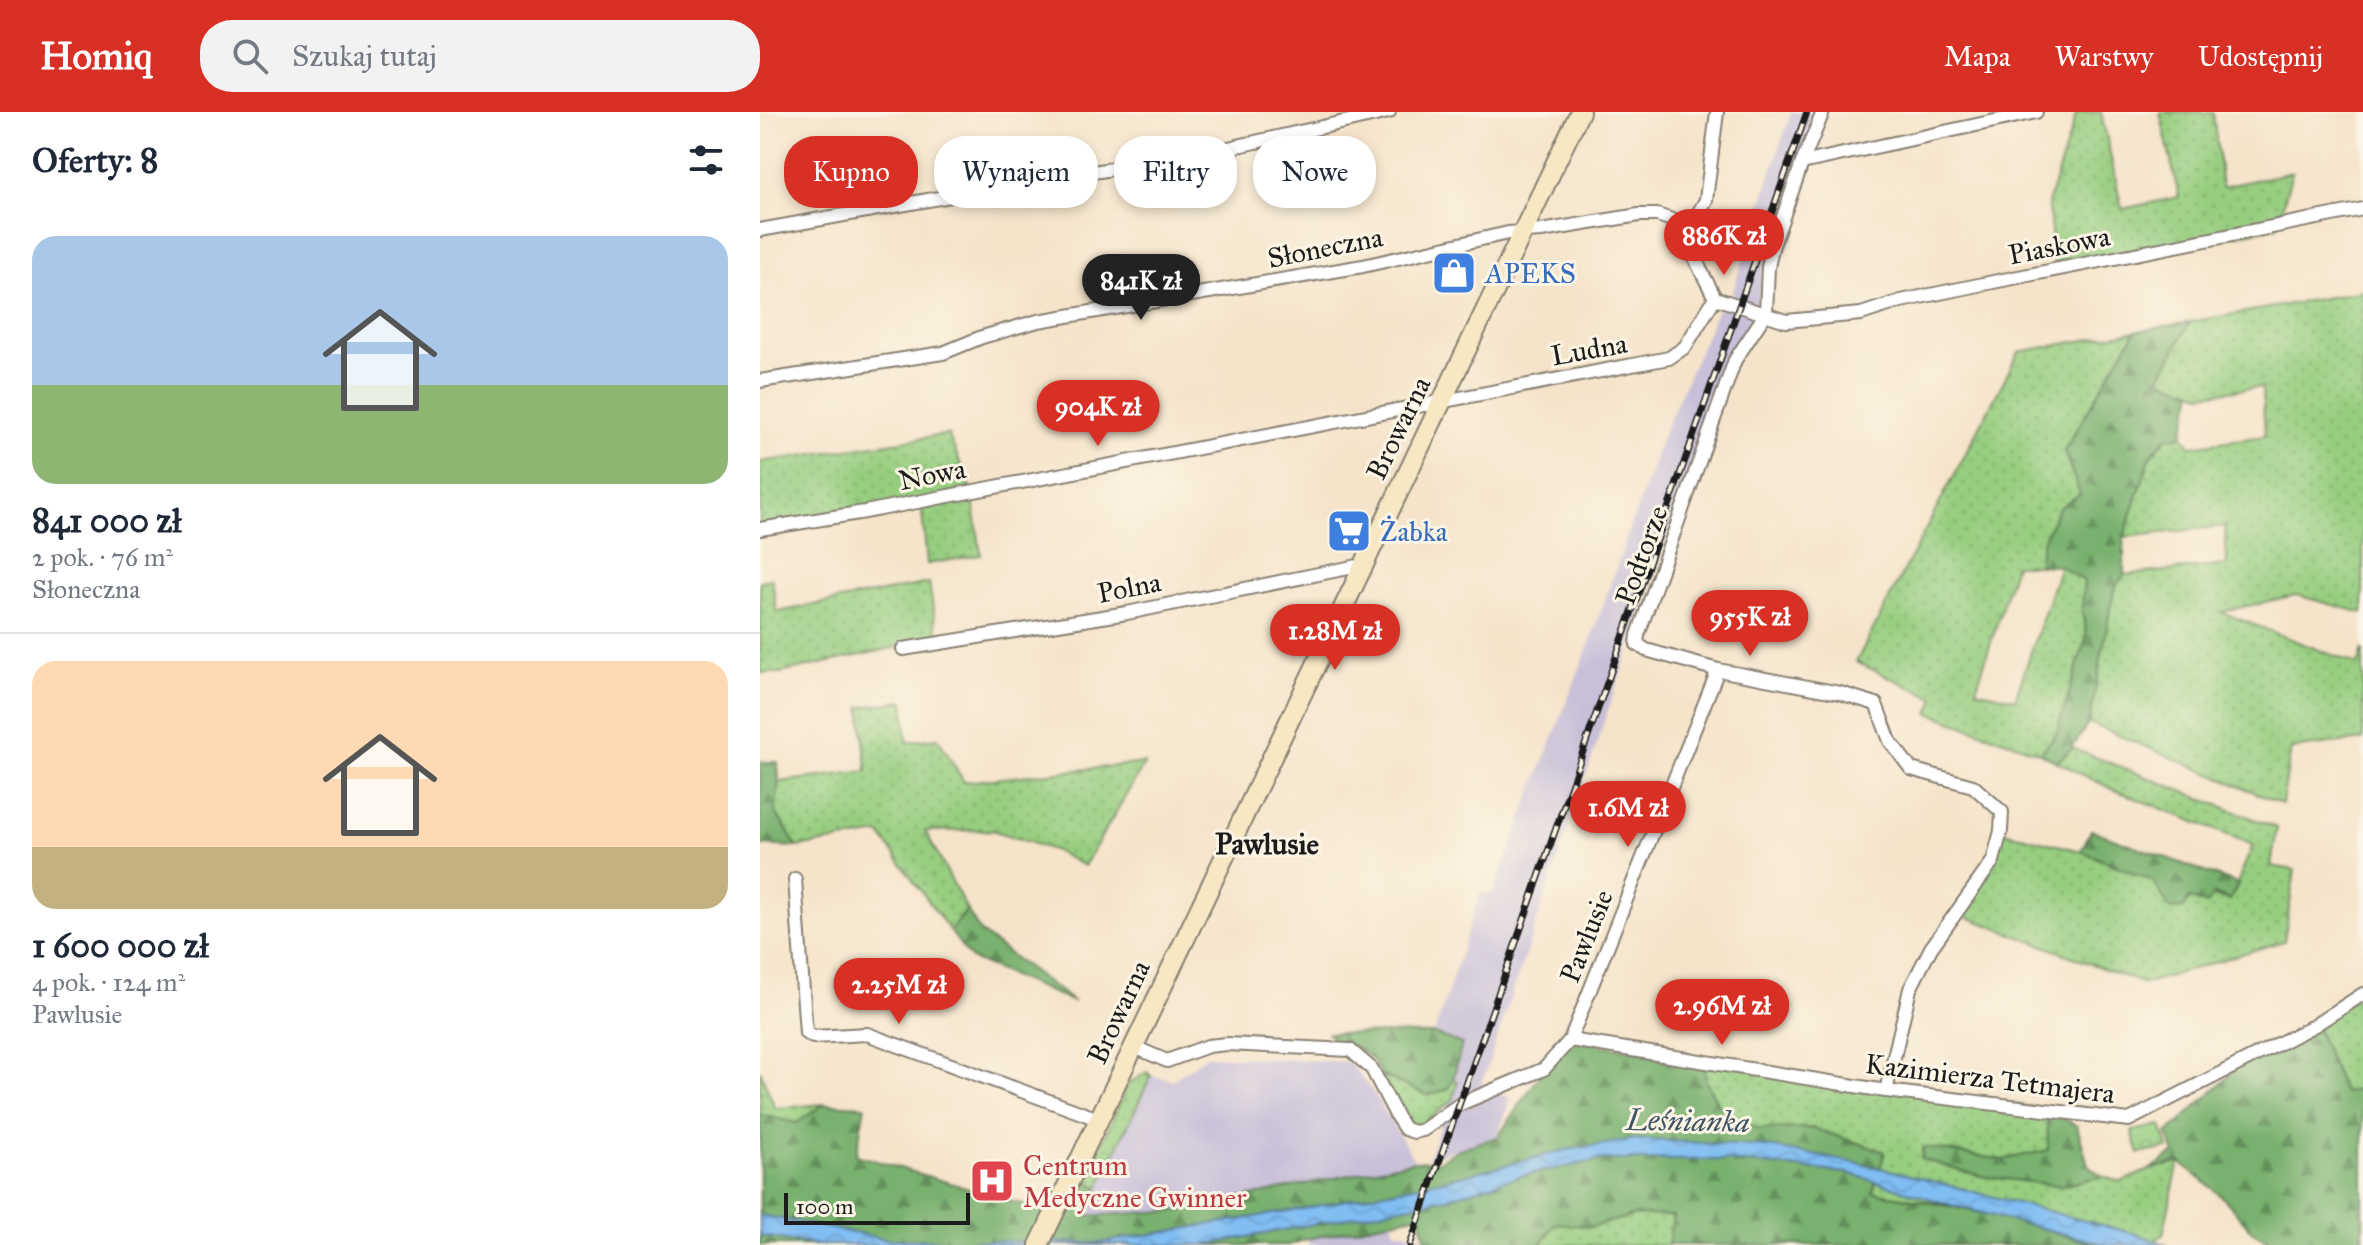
<!DOCTYPE html>
<html lang="pl">
<meta charset="utf-8">
<style>
body{margin:0;font-family:"IM FELL Great Primer",serif;background:#f2f2f3;color:#1f2937;height:100vh;display:flex;flex-direction:column;font-size:30px;white-space:nowrap}
*{box-sizing:border-box;margin:0}
p{font-size:26px;color:#747a83}
.icon{flex:none;width:44px;height:44px;fill:none;stroke:currentColor;stroke-width:2;stroke-linecap:round;stroke-linejoin:round}
.map{position:relative;flex:1;overflow:hidden}
.side{display:flex;flex-direction:column;background:#fff;width:760px}
.side>*{flex:none}
.banner{position:absolute;left:24px;top:24px;width:760px;height:72px;display:flex;gap:16px}
.scale{position:absolute;left:24px;bottom:20px;width:186px;box-sizing:border-box;padding-left:8px;border:4px solid #1c1c1c;border-top:0;font-size:22px;line-height:28px;white-space:nowrap;color:#1c1c1c;-webkit-text-stroke:6px #fcf5e5;paint-order:stroke}
.price{position:absolute;translate:-50% -68px;padding:0 18px;border-radius:28px;background:#d93025;color:#fff;font-size:26px;line-height:52px;filter:drop-shadow(0 2px 4px #0008)}
.price::after{content:'';position:absolute;left:50%;top:48px;width:24px;height:18px;margin-left:-12px;background:inherit;clip-path:polygon(0 0,100% 0,50% 100%)}
.price.on{background:#222;color:#fff}
ul{padding:0;list-style:none}
li{display:grid;align-content:center;gap:16px;height:424px;padding:0 32px}
li+li{border-top:2px solid #e0e1e3}
li span{display:grid;place-items:center;height:248px;border-radius:24px;color:#555}
li>.icon{margin-inline-start:auto}
span .icon{width:144px;height:144px;fill:#fffc;stroke-width:1}
li b{font-size:34px}
h2{display:flex;justify-content:space-between;align-items:center;height:96px;padding:0 32px;font-size:34px}
.chip{padding:0 28px;border-radius:32px;background:#fff;box-shadow:0 4px 12px #0003;font-size:28px;line-height:72px}
.chip.on{background:#d93025;color:#fff}
header{display:flex;align-items:center;gap:48px;box-sizing:border-box;height:112px;padding:0 40px;background:#d93025;color:#fff}
header strong{font-size:38px}
nav{display:flex;gap:44px;margin-inline-start:auto;font-size:28px}
.search{width:560px;height:72px;background:#f2f2f3;display:flex;align-items:center;gap:20px;box-sizing:border-box;padding:0 28px;border-radius:32px;color:#747a83;font-size:30px}
main{display:flex;flex:1;min-height:0}
.map>svg:first-child{display:block}
.industrial{fill:#c8bfd8}
.grass{fill:url(#grass-dots);stroke:#5a754e;stroke-width:2}
.forest{fill:url(#forest-firs);stroke:#4a6645;stroke-width:2}
.park{fill:url(#park-crowns);stroke:#5a754e;stroke-width:2}
.water{fill:url(#water-waves);stroke:#4e6c88;stroke-width:2}
.lines{fill:none;stroke-linecap:round;stroke-linejoin:round}
.street-casing{stroke:#888073;stroke-width:16}
.secondary-casing{stroke:#888073;stroke-width:22}
.street{stroke:#fff;stroke-width:12}
.secondary{stroke:#f7e8c3;stroke-width:18}
.rail-casing{stroke:#1c1c1c;stroke-width:7}
.rail{stroke:#fcf5e5;stroke-width:4;stroke-dasharray:12;stroke-linecap:butt}
.labels{text-anchor:middle;stroke-width:6;stroke-linejoin:round;paint-order:stroke}
.street-label{font-size:28px;fill:#1c1c1c;stroke:#fcf5e5}
.shop-label{font-size:28px;fill:#366cbe;stroke:#fcf5e5;text-anchor:start}
.health-label{font-size:28px;fill:#be3a42;stroke:#fcf5e5;text-anchor:start}
.neighbourhood-label{font-size:30px;font-weight:bold;fill:#1c1c1c;stroke:#fcf5e5}
.water-label{font-size:30px;font-style:italic;fill:#3f5467;stroke:#fcf5e5}
</style>
<header>
<strong>Homiq</strong>
<div class="search"><svg class="icon" aria-label="search" viewBox="0 0 24 24"><circle cx="10" cy="10" r="6"/><path d="M15 15l6 6"/></svg>Szukaj tutaj</div>
<nav><a>Mapa</a><a>Warstwy</a><a>Udostępnij</a></nav>
</header>
<main>
<section class="side">
<h2>Oferty: 8<svg class="icon" aria-label="filters" viewBox="0 0 24 24"><path d="M4 7h16M4 17h16"/><circle cx="9" cy="7" r="2"/><circle cx="15" cy="17" r="2"/></svg></h2>
<ul>
<li><span style="background:linear-gradient(#a9c7e8 60%,#8fb573 0)"><svg class="icon" aria-label="home" viewBox="0 0 24 24"><path d="M3 11l9-7 9 7M6 9v11h12V9"/></svg></span><div><b>841 000 zł</b><p>2 pok. · 76 m²</p><p>Słoneczna</p></div></li>
<li><span style="background:linear-gradient(#ffd9b3 75%,#c2b280 0)"><svg class="icon" aria-label="home" viewBox="0 0 24 24"><path d="M3 11l9-7 9 7M6 9v11h12V9"/></svg></span><div><b>1 600 000 zł</b><p>4 pok. · 124 m²</p><p>Pawlusie</p></div></li>
</ul>
</section>
<div class="map">
<svg width="1603" height="1133" viewBox="0 0 1603 1133">
<defs>
<pattern id="grass-dots" width="8" height="8" patternUnits="userSpaceOnUse" patternTransform="scale(2)"><rect width="8" height="8" fill="#97ce80"/><path d="M2 2h.1M6 6h.1" fill="none" stroke="#82b06e" stroke-width="1.8" stroke-linecap="round"/></pattern>
<pattern id="forest-firs" width="22" height="20" patternUnits="userSpaceOnUse" patternTransform="scale(2)"><rect width="22" height="20" fill="#79b16e"/><path d="M5 1l3.5 6h-7zM16 11l3.5 6h-7z" fill="#628f5a"/></pattern>
<pattern id="park-crowns" width="20" height="18" patternUnits="userSpaceOnUse" patternTransform="scale(2)"><rect width="20" height="18" fill="#97ce80"/><path d="M2 6a3 3 0 1 1 6 0M12 15a3 3 0 1 1 6 0" fill="none" stroke="#82b06e"/></pattern>
<pattern id="water-waves" width="16" height="10" patternUnits="userSpaceOnUse" patternTransform="scale(2)"><rect width="16" height="10" fill="#80bdf3"/><path d="M0 5q4-4 8 0t8 0" fill="none" stroke="#6ea2d0"/></pattern>
</defs>
<rect width="100%" height="100%" fill="#fcf5e5"/>
<filter id="ink" filterUnits="userSpaceOnUse"><feTurbulence type="fractalNoise" baseFrequency=".0125" numOctaves="2"/><feDisplacementMap in="SourceGraphic" scale="16" xChannelSelector="R" yChannelSelector="G"/><feConvolveMatrix kernelMatrix="1 2 1 2 8 2 1 2 1" color-interpolation-filters="sRGB"/></filter>
<filter id="wash" filterUnits="userSpaceOnUse"><feTurbulence type="fractalNoise" baseFrequency=".006" numOctaves="4" result="noise"/><feDisplacementMap in="SourceGraphic" scale="32" xChannelSelector="R" yChannelSelector="G"/><feGaussianBlur stdDeviation="1.8" result="paint"/><feColorMatrix in="noise" values="0 0 0 0 0 0 0 0 0 0 0 0 0 0 0 0 0 1.4 0 .05"/><feComposite in="paint" operator="in"/></filter>
<g filter="url(#wash)">
<rect width="100%" height="100%" fill="#f5e4ca"/>
<g class="industrial">
<polygon points="1031,0 1056,0 1005,144 999,194 992,213 965,253 721,973 750,986 738,1025 668,1046 698,969 693,968 702,933 674,922 720,782 733,781 830,530 904,320 957,198 971,185"/>
<polygon points="447,944 589,950 615,983 655,1049 425,1098 326,1104 391,964 413,968"/>
<polygon points="632,1108 634,1118 665,1125 662,1133 548,1133 547,1127"/>
</g>
<g class="grass">
<polygon points="1317,0 1341,0 1362,97 1419,85 1400,0 1453,0 1462,75 1532,60 1517,115 1295,158 1288,91"/>
<polygon points="1603,179 1603,501 1536,483 1461,500 1598,553 1603,537 1603,628 1531,637 1522,692 1329,611 1354,477 1364,463 1467,453 1465,414 1364,425 1391,343 1406,326 1423,323 1430,334 1505,324 1502,275 1442,282 1398,267 1430,210"/>
<path d="M1376,219c-26,39 -47,80 -72,119l16,44 -37,45 -5,26h-23l-39,125 39,9 45,-133 24,15 -2,30 5,24 -31,100 -16,18 -111,-40 6,-15 -79,-36 163,-310z"/>
<polygon points="188,322 212,379 221,443 167,452 161,390 0,417 0,350"/>
<polygon points="12,467 17,500 169,471 178,526 20,561 0,561 0,469"/>
<polygon points="144,589 147,630 178,626 204,670 385,651 324,754 293,738 232,718 165,719 207,798 190,819 120,722 37,735 15,699 19,670 107,659 101,595"/>
<path d="M1312,636l205,80 -6,38 24,4 -11,71 -140,43 -187,-71 36,-52 8,-30 80,20 72,30 18,28c21,-13 35,-16 59,-9l23,-55 -141,-56 -55,-27z"/>
<polygon points="1603,882 1603,976 1584,982 1555,913"/>
<polygon points="945,950 1287,997 1289,1038 1242,1048 1163,1035 1161,1047 1221,1064 1302,1074 1342,1064 1361,1070 1389,1058 1419,1050 1403,1122 1391,1133 1336,1133 1302,1122 1191,1093 1112,1080 1053,1016 998,1017 959,994 945,968"/>
<polygon points="0,958 15,996 64,992 37,1011 0,1003"/>
<polygon points="387,960 391,964 339,1075 325,1069 368,972"/>
<path d="M621,963l46,20 20,-5 6,-10 5,1 -5,19 -33,26c-21,-2 -30,-33 -39,-51z"/>
<polygon points="875,1103 914,1104 908,1133 781,1133 795,1111 831,1115"/>
</g>
<g class="forest">
<path d="M1430,210l-31,57 34,12 -10,44 -17,3 -15,17 -27,82v38l-10,14 -25,134 -17,25 -15,14 -17,-9 16,-18 31,-100 -5,-24 2,-30 -24,-15 -22,-1 5,-26 16,-31 21,-14 -16,-43c25,-40 46,-81 72,-120z"/>
<polygon points="0,650 18,650 19,670 15,699 37,735 0,733"/>
<polygon points="1331,718 1478,772 1470,788 1453,782 1447,793 1429,786 1424,796 1410,797 1393,769 1321,739"/>
<polygon points="207,798 221,821 314,890 211,847 190,819"/>
<path d="M1555,913l29,68 19,-5v157h-81c-38,-11 -34,-23 -58,-46 -14,-14 -30,-25 -45,-37l-30,8 26,-17 -8,-19 80,-75z"/>
<polygon points="568,921 674,922 702,932 693,968 687,978 667,983 621,963 611,946 593,934 574,929"/>
<path d="M810,928l135,22v18l14,26 39,23 55,-1 72,24 -12,40c75,13 150,28 223,53h-428l5,-29 -38,-1 -44,12 -36,-4 -14,22h-108l-8,-8 -5,-22 -113,24 -18,6h-529v-130l37,8 27,-19 41,2 -9,49 185,55 26,10 18,-39 14,6 -13,29 99,-6 229,-49h25l20,-12 39,-12 46,-68z"/>
<polygon points="1287,997 1317,1014 1328,1053 1342,1064 1302,1074 1221,1064 1161,1047 1163,1035 1242,1048 1288,1038"/>
</g>
<polygon class="park" points="1401,1013 1408,1036 1379,1042 1372,1019"/>
<polygon class="water" points="876,1027 1009,1035 1086,1049 1138,1060 1376,1122 1408,1133 1347,1133 1191,1093 1088,1061 957,1048 840,1048 760,1064 688,1086 446,1133 58,1133 0,1124 0,1103 126,1127 339,1131 547,1096 688,1067 806,1038"/>
</g>
<g filter="url(#ink)">
<g class="lines">
<g class="street-casing">
<g id="street">
<polyline points="957,0 946,88 928,119 933,143 955,186 1026,209 1101,202 1141,189 1233,170 1603,97"/>
<polyline points="1063,0 1042,51 1012,136 1008,155 1006,201 975,248 878,523 877,532 886,538 958,558 1080,581 1116,592 1130,629 1151,657 1213,674 1242,700 1241,719 1233,749 1171,836 1150,877 1126,979"/>
<polyline points="1042,51 1276,0"/>
<polyline points="0,118 252,73 433,44 629,0"/>
<polyline points="0,269 183,241 222,225 278,209 603,154 748,121 781,119 879,103 897,103 915,109 928,119"/>
<polyline points="0,417 105,400 909,246 925,235 955,186"/>
<polyline points="143,537 367,501 603,453"/>
<polyline points="35,767 46,921 54,925 107,922 338,1007"/>
<polyline points="810,928 958,558"/>
<polyline points="372,934 407,949 448,934 467,932 590,938 612,957 637,1005 645,1017 654,1020 663,1018 700,992 784,957 810,928 1126,979 1369,1008 1555,913 1603,882"/>
</g>
</g>
<g class="secondary-casing">
<polyline id="secondary" points="279,1133 820,0"/>
</g>
<use href="#street" class="street"/>
<use href="#secondary" class="secondary"/>
<g class="rail-casing">
<polyline id="rail" points="650,1133 1047,0"/>
</g>
<use href="#rail" class="rail"/>
</g>
</g>
<defs>
<g id="shop-square" transform="scale(2.3)"><rect x="-9" y="-9" width="18" height="18" rx="4" fill="#3f7fe0" stroke="#fcf5e5"/><path d="M-5-2.5h2.3a2.7 3.5 0 0 1 5.4 0H5L5.5 6h-11ZM-1.5-2.5h3a1.5 2.3 0 0 0-3 0Z" fill="#fff"/></g>
<g id="supermarket-square" transform="scale(2.3)"><rect x="-9" y="-9" width="18" height="18" rx="4" fill="#3f7fe0" stroke="#fcf5e5"/><path d="M-6-5.5h2.5l.6 2H6L4.5 2H-2.5L-4.4-4H-6ZM-1.5 3.2a1.3 1.3 0 1 0 .1 0ZM3 3.2a1.3 1.3 0 1 0 .1 0Z" fill="#fff"/></g>
<g id="hospital-square" transform="scale(2.3)"><rect x="-9" y="-9" width="18" height="18" rx="4" fill="#e0444e" stroke="#fcf5e5"/><path d="M-5-5h3v3.5h4V-5h3V5h-3V1.5h-4V5h-3Z" fill="#fff"/></g>
</defs>
<g fill-rule="evenodd">
<use href="#shop-square" x="694" y="161"/>
<use href="#supermarket-square" x="589" y="419"/>
<use href="#hospital-square" x="232" y="1069"/>
</g>
<g class="labels">
<g class="street-label">
<text transform="translate(1299 133) rotate(-11)" y="10">Piaskowa</text>
<text transform="translate(565 135) rotate(-11)" y="10">Słoneczna</text>
<text transform="translate(829 237) rotate(-10)" y="10">Ludna</text>
<text transform="translate(638 316) rotate(-64)" y="10">Browarna</text>
<text transform="translate(172 362) rotate(-11)" y="10">Nowa</text>
<text transform="translate(881 443) rotate(-70)" y="10">Podtorze</text>
<text transform="translate(369 475) rotate(-11)" y="10">Polna</text>
<text transform="translate(826 824) rotate(-68)" y="10">Pawlusie</text>
<text transform="translate(358 900) rotate(-65)" y="10">Browarna</text>
<text transform="translate(1230 966) rotate(7)" y="10">Kazimierza Tetmajera</text>
</g>
<g class="shop-label">
<text x="725" y="171">APEKS</text>
<text x="620" y="429">Żabka</text>
</g>
<g class="health-label">
<text x="263" y="1063">Centrum<tspan x="263" dy="32">Medyczne Gwinner</tspan></text>
</g>
<g class="neighbourhood-label">
<text x="507" y="742">Pawlusie</text>
</g>
<g class="water-label">
<text transform="translate(928 1009) rotate(1)" y="10">Leśnianka</text>
</g>
</g>
</svg>
<div class="scale">100 m</div>
<b class="price" style="left:964px;top:165px">886K zł</b>
<b class="price on" style="left:381px;top:210px">841K zł</b>
<b class="price" style="left:338px;top:336px">904K zł</b>
<b class="price" style="left:990px;top:546px">955K zł</b>
<b class="price" style="left:575px;top:560px">1.28M zł</b>
<b class="price" style="left:868px;top:737px">1.6M zł</b>
<b class="price" style="left:139px;top:914px">2.25M zł</b>
<b class="price" style="left:962px;top:935px">2.96M zł</b>
<div class="banner">
<a class="chip on">Kupno</a>
<a class="chip">Wynajem</a>
<a class="chip">Filtry</a>
<a class="chip">Nowe</a>
</div>
</div>
</main>
